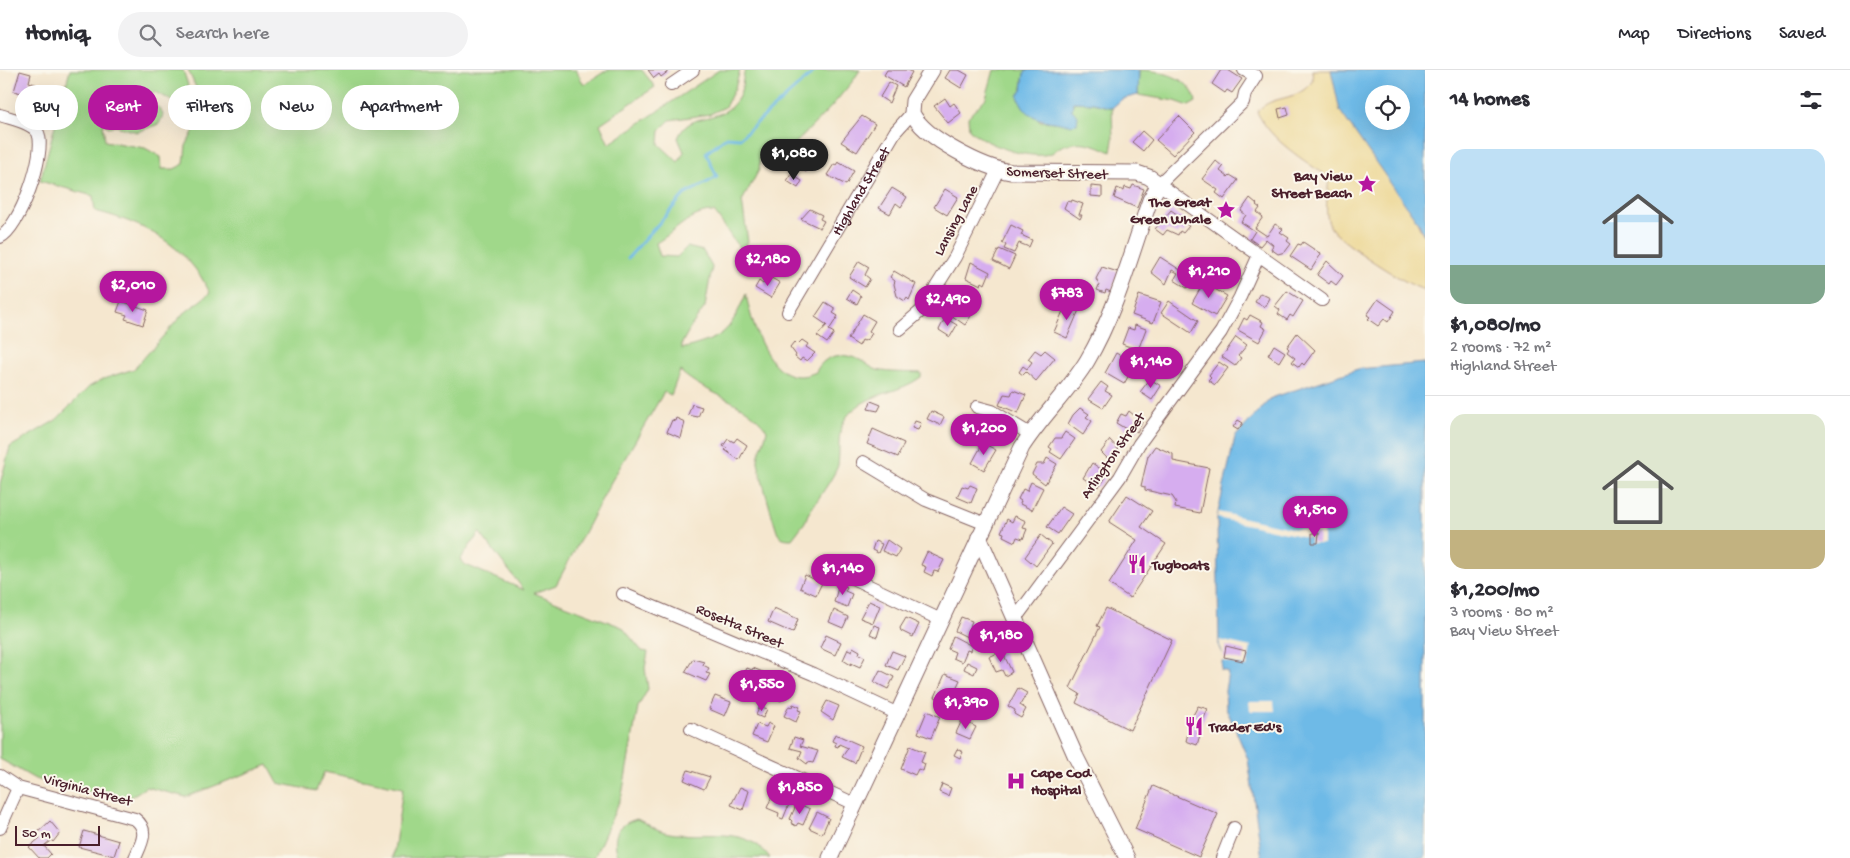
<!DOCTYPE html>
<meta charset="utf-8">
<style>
body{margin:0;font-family:"Gochi Hand",sans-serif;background:#f2f2f3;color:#2b2b33;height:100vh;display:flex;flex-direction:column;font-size:19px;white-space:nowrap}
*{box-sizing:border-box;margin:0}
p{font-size:16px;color:#7c7c81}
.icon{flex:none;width:28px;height:28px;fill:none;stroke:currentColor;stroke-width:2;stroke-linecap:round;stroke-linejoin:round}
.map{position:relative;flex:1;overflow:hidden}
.panel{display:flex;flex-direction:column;background:#fff;width:425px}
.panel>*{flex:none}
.banner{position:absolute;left:15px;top:15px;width:475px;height:45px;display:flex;gap:10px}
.tools{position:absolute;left:1365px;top:15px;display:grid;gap:10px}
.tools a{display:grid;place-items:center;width:45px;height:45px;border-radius:50%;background:#fff;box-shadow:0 5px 20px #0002;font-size:25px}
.scale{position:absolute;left:15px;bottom:12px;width:85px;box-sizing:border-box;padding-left:5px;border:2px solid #4a1f2b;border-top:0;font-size:14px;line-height:18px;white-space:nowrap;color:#4a1f2b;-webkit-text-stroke:4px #fbf7ec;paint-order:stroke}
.price{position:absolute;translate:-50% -42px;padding:0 11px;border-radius:18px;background:#b5179e;color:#fff;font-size:16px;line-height:32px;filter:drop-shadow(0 1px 2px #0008)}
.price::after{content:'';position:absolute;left:50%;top:30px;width:15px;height:11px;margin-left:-8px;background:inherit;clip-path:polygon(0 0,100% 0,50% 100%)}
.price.current{background:#222;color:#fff}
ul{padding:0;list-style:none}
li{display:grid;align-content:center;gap:10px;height:265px;padding:0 25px}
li+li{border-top:1px solid #e1e1e2}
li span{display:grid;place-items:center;height:155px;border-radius:15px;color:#555}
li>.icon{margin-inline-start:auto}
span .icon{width:90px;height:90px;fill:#fffc;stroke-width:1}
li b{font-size:21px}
h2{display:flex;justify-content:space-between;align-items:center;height:60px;padding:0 25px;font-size:21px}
.chip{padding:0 18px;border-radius:22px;background:#fff;box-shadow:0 5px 20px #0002;font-size:18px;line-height:45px}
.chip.current{background:#b5179e;color:#fff}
header{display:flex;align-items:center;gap:30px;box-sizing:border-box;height:70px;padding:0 25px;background:#fff;border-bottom:1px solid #e1e1e2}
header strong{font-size:24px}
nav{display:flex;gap:28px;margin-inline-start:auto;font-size:18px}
.search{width:350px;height:45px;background:#f2f2f3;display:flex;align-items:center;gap:12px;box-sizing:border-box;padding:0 18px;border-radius:28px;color:#7c7c81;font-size:19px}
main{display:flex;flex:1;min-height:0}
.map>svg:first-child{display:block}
.green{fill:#a0d88a;stroke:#757c5a;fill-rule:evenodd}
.sand{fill:#eeda9e;stroke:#9c7c64}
.water{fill:#6ebae7;stroke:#5c6c89;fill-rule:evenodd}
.pier{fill:#f5e7cf}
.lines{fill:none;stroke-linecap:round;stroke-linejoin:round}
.stream{stroke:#6ebae7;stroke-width:3}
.building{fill:#d6adef}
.minor-casing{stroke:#866564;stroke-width:14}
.tertiary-casing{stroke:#866564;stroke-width:17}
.minor{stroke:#fff;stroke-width:12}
.tertiary{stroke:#fff;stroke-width:15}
.labels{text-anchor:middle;stroke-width:4;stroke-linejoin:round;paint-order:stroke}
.street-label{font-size:15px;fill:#4a1f2b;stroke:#fbf7ec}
.poi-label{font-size:15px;font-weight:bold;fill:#4a1f2b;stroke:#fbf7ec;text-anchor:start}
</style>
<header>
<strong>Homiq</strong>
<div class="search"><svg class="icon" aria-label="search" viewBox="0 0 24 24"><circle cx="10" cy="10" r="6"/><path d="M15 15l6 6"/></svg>Search here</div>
<nav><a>Map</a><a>Directions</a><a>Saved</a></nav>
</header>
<main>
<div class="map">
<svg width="1425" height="788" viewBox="0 0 1425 788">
<rect width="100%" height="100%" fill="#fbf7ec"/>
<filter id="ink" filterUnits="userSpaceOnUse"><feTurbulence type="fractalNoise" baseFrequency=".02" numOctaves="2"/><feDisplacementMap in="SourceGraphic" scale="10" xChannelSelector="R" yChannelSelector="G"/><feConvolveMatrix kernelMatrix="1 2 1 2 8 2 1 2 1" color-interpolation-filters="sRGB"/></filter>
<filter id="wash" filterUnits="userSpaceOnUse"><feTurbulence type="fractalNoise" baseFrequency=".0096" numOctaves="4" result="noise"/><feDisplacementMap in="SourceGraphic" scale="20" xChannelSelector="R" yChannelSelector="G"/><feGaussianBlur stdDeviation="1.12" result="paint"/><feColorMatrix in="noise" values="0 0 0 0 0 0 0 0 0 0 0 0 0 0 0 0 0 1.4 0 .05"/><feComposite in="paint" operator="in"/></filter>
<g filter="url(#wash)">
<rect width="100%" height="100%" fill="#f5e7cf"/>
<g class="green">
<path d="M70,0h113l5,15 -3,8 -10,9 -20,-10 -4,3 -2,8 11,5 3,7 -4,9 -22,8 -21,-6 -7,1 -6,-3 2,17 40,7 16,9 1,12h12l10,-5 2,-18 13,-26 26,-9 -26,-17 -11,-24h388l8,15 23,-15h35l13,17 -55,37 9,20 110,-74h21l-5,18 -10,19 -15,7 -40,6 -10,10 -1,14 19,18 6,-10 -6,-14c12,-29 41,-12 59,-38 6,-8 5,-21 8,-30h115l-8,12 -21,25 -44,45 -16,-4 -11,8 -1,14 -17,31 6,41 -5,5v4c-12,-11 -18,-26 -29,-39 -23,-1 -40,21 -58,31l4,13 17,1 10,-10 16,4 9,16 -7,40 -13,18 -10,18v6c42,-12 46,-14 64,-55 6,32 25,99 70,78 8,-18 27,-20 44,-12 6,3 11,8 17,10 13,3 30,2 44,3v4c-21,16 -48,15 -68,33 -19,17 -12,35 -15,55 -2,9 -24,40 -30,49l-3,8 -13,17c-5,0 -10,0 -14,-5 -2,-3 -21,-70 -20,-74 1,-10 7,-19 9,-30 -24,-32 -60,-34 -87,-59l-9,24 -7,-3 -53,90 -55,103 -22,8 88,34 20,24 6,1 -3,16 3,21 -10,18 -16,88 -28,63h-201l10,-70 -79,-16 -8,19 -38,-8 -10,-18 -82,32 -40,-10 -22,14 -89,-22 -35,-20v-275l10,-37 46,-27 33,-33 14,-8 31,-10 48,-54 28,-22c-23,-48 -66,-70 -115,-82l-2,-15 -53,-15zM479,463h1l44,57 -58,-25 -6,-5z"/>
<path d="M994,0h34l-4,3 -2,16 18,32 15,1 17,-11 1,-9 20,1 19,5 1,32 -2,12c-16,-8 -31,-13 -49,-6 -5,2 -8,7 -13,8 -21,6 -65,-10 -80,-25l-1,-12 18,-19z"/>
<path d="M1139,0c20,0 53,7 57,32l-7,4 -14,-5 -37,-6z"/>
<path d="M637,749c10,5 21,12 32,14 34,6 78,-9 101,25h-145l-8,-5c-5,-20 2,-29 20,-34z"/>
</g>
<path class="sand" d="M1312,0h44l18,51 35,70 10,36 6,10v53c-16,-3 -85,-48 -94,-62 -8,-13 -3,-36 -2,-50 -26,-19 -57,-36 -72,-66 15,-19 40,-8 56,-32z"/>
<g class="water">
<path d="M1028,0h111l-1,25 -16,4 -10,9 -19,-5 -20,-1 -1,8 6,6 -1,8c-9,2 -15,-1 -23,-2 -18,-2 -30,-8 -36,-26l4,-7 2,-16z"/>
<path d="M1331,0h94v167l-6,-13 -79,-113zM1374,24h27v27h-27z"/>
<polygon points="1425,293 1425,788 1262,788 1248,689 1226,638 1225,621 1228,602 1221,600 1223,586 1219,577 1217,447 1235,367 1271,328 1358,299"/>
</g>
<g class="pier">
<polygon points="1218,442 1295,459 1323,458 1323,474 1310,474 1310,468 1217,448"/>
<polygon points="1219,570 1251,577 1247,597 1223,591"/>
<polygon points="1249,631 1274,631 1275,641 1250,641"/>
</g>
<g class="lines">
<polyline class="stream" points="628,188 684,125 717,107 706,83 726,67 740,68 816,0"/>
</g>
<g id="blocks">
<g class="building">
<polygon points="648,0 670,0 661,7 659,4 654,8"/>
<polygon points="887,0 908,0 912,2 904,17 884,5"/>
<polygon points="950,0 959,0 968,5 961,18 945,8"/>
<polygon points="1221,0 1228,0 1242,9 1232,23 1227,20 1225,23 1212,14"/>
<polygon points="20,1 31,4 29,12 38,15 35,27 14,21"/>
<polygon points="889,12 896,16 889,33 880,27"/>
<polygon points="945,28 950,36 954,33 961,43 948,53 934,36"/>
<polygon points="1287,37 1289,45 1280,48 1278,39"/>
<polygon points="862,46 875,54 857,82 841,72"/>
<polygon points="1179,46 1195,62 1173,85 1156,70"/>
<polygon points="1142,61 1152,70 1143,81 1132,72"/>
<polygon points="800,86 811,91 806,102 795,97"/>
<polygon points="1216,91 1223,97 1220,101 1228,107 1230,105 1238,110 1224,129 1216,123 1218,120 1202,109"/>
<polygon points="838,92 854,101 846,115 827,105 834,94 836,95"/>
<polygon points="791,104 802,111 798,118 787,111"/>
<polygon points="1133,115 1144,119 1137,138 1114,128 1117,118 1124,121 1125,117 1131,119"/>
<polygon points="1091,116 1102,117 1102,127 1091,126"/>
<polygon points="892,118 907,127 901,137 896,133 890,144 879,138"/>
<polygon points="945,119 958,127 947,145 934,137"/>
<polygon points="1250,128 1257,134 1256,135 1260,138 1257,142 1263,147 1255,158 1267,166 1275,154 1283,159 1280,162 1289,168 1287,171 1291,174 1285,182 1278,184 1271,179 1273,175 1266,169 1260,176 1250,169 1255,161 1241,152 1246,145 1241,141"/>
<polygon points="1072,130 1083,134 1079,145 1082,145 1080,149 1064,138 1067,131 1071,132"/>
<polygon points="810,139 822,145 820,149 824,151 820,158 801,149"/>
<polygon points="1171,140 1188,152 1186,154 1189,156 1183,163 1180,161 1178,165 1167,160 1163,165 1155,159"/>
<polygon points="1011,155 1023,161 1021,165 1032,170 1029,177 1019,173 1014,183 1004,179 1006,175 1002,173"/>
<polygon points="1303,172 1321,184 1311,200 1290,186 1298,174 1301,175"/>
<polygon points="999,179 1015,186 1009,199 993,191"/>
<polygon points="781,183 793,190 785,205 767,196 771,188 777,191"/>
<polygon points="1160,187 1193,208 1187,218 1174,210 1178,203 1172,200 1166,214 1151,202"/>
<polygon points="859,191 869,197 865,205 870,209 865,217 849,207"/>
<polygon points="1327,191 1343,206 1336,215 1331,211 1329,214 1317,205"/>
<polygon points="971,192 990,202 985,214 982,212 981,215 966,208"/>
<polygon points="1102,197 1118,202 1111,222 1106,220 1105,223 1097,220 1099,215 1096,209"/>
<polygon points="894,201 916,214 909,230 907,228 905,231 897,226 894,214 895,211 890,207"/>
<polygon points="768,206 780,213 771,228 755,218 759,211 763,214"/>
<polygon points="1205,210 1213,214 1211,217 1227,226 1215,246 1192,233"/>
<polygon points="852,220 861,226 857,234 847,228"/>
<polygon points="1287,221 1303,231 1293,247 1290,245 1287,250 1278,244 1280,240 1275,236"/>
<polygon points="1260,223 1270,228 1265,237 1255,232"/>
<polygon points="961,224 968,229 971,224 977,228 974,232 978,235 965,255 948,243 952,233 954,234"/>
<polygon points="1139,225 1161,232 1153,253 1132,245"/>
<polygon points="1378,229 1395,241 1388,252 1384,249 1378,256 1368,249 1370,247 1367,245"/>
<polygon points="121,231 148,240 143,255 125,249 127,245 117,242"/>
<polygon points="1169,231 1198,251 1191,263 1161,243"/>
<polygon points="825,232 836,239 833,243 838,246 829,260 834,263 827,273 817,266 827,255 815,247"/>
<polygon points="1066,234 1079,240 1067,268 1054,262"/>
<polygon points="863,244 875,251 869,261 872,263 869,268 864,271 862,270 859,276 848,269"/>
<polygon points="1250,245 1263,252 1261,256 1266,259 1259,272 1238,260 1244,248 1247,250"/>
<polygon points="945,248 957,255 950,267 939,260"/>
<polygon points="1135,255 1146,259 1138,280 1122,274 1128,258 1134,260"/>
<polygon points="1297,263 1315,280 1304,295 1302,293 1299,297 1292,292 1295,288 1287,282 1289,279 1287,277"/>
<polygon points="1236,267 1247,275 1238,286 1241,288 1235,296 1222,287"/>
<polygon points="802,270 808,274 806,277 815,283 807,291 802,288 800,291 795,287 796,285 790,277 794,272 797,275"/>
<polygon points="1274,275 1285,282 1279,292 1268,285"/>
<polygon points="1035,280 1041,284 1045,280 1055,288 1036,311 1026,302 1023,305 1019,302 1023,296 1027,299 1032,292 1028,289"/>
<polygon points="1116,283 1135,294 1124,314 1105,303"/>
<polygon points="1167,284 1182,294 1172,308 1158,298"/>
<polygon points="1219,292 1228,298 1215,315 1208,310 1211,307 1209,305"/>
<polygon points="1150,309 1161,316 1152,330 1140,322"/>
<polygon points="1101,312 1108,317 1105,321 1112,325 1103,338 1088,329"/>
<polygon points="1013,320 1026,325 1018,343 999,335 1004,324 1011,325"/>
<polygon points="871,331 881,335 878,341 868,339"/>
<polygon points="692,334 702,337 698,347 688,345"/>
<polygon points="1080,338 1089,344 1086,347 1092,351 1083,365 1068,354 1073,345"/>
<polygon points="931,341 944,347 940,355 927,349"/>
<polygon points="1129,341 1142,352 1137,362 1133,359 1131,362 1116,353 1121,344 1126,346"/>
<polygon points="676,348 685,352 681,368 667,362 672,350 675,351"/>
<polygon points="1238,350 1243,353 1238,360 1233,357"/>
<polygon points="915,351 921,353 918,360 912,358"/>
<polygon points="873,359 904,373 898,387 867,374"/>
<polygon points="1065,362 1075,369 1061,389 1050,382 1052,379 1049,377 1055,368 1061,368"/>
<polygon points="737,368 747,375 739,390 725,380 727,378 723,376 728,369 734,372"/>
<polygon points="1110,370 1118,379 1111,389 1108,389 1101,382"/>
<polygon points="983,373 996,380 984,400 972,393"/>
<polygon points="1155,376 1173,384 1173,391 1209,398 1200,443 1175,438 1176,432 1172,426 1145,420 1145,417 1141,416 1148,386"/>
<polygon points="1047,388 1057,394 1045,414 1032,404 1037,394 1044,394"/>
<polygon points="1092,393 1108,404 1100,416 1097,417 1083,408"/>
<polygon points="1031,412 1043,418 1032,440 1020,434 1021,431 1018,429 1023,419 1027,421"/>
<polygon points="970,415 977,418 971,433 957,427 962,416 968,418"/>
<polygon points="1127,425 1152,441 1141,457 1166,474 1130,528 1109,514 1137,470 1109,452"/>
<polygon points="1061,437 1072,444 1058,464 1047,457"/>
<polygon points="1015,446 1026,451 1023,458 1027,459 1023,469 1017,467 1015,472 1003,466 1004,463 1001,462 1007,449 1012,452"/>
<polygon points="1312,463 1319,463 1318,473 1312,473"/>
<polygon points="1041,465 1052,474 1036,496 1025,487"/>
<polygon points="887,470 900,479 896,487 882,481"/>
<polygon points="875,471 882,474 878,483 872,480"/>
<polygon points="927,482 944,490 938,502 934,501 932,506 924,502 926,497 921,495"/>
<polygon points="805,505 822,513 816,525 800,518"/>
<polygon points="839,514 847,517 845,521 852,524 847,537 834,532"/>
<polygon points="869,531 880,536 873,553 860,548"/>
<polygon points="774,538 798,549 793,563 768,552"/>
<polygon points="1106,538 1172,570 1130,660 1076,633 1080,624 1070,618 1100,557 1097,556"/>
<polygon points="834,540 848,547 843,558 829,552"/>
<polygon points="961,547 972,551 970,556 978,562 986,565 989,559 1001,564 996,576 985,572 983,575 955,561"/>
<polygon points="906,548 919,554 913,567 901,561 900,558"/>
<polygon points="874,555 880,557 877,567 870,564"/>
<polygon points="826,565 841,572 835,585 820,578"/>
<polygon points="953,566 972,576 970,581 967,580 962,592 953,588 955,582 948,579"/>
<polygon points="1226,576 1246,581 1243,591 1224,587"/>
<polygon points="853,577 860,581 859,584 865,587 860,597 851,593 851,595 843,590 848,579 852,581"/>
<polygon points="892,581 905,586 898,600 886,595"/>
<polygon points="1002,581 1012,602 1005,606 1002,600 996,602 989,587"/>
<polygon points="693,589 704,592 703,595 709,598 706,603 710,604 706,611 685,602"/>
<polygon points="967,592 977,597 974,604 964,599"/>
<polygon points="747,598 752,600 753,598 770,605 767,613 751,606 749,609 743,606"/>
<polygon points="880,600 894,607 888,619 874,612"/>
<polygon points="945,604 960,610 949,633 935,627"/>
<polygon points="782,608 790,611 781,631 774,626"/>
<polygon points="1018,618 1027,623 1020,635 1026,639 1021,648 1014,644 1015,640 1008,636"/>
<polygon points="715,626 731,632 725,646 709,639"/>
<polygon points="827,631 839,636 833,650 821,642"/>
<polygon points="793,634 800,637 798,640 801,641 796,652 784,646 789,636 792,637"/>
<polygon points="760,636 767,639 763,648 756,645"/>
<polygon points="1198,636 1208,639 1197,664 1200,665 1197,675 1186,671 1192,647"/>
<polygon points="927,641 940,647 931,668 918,663"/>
<polygon points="962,650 976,657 970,669 956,663"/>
<polygon points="768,653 774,656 767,672 752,666 757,654 766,657"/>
<polygon points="835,664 862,676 855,693 842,687 848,678 839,674 838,677 835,676 836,673 832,671"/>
<polygon points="794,667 803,670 800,676 818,681 813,693 808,692 807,694 799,688 802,681 790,678"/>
<polygon points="910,676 925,682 921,692 925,694 923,701 918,699 915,705 901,699"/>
<polygon points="957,679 963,682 960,688 954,685"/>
<polygon points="688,700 710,707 704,719 684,710"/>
<polygon points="942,714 951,718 948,726 939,722"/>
<polygon points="1153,716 1218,744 1199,787 1135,759"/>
<polygon points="740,717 749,721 743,740 731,735"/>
<polygon points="775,719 792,727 783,749 778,747 779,743 767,738"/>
<polygon points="797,733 810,739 803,755 798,753 796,756 791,753 792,751 790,749"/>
<polygon points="817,742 829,748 822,764 809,758"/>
<polygon points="50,751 60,763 53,772 51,770 44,776 51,784 47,788 39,788 29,777 40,768 36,764"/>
<polygon points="84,761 119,771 114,786 79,777"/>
</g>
</g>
</g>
<g filter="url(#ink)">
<use href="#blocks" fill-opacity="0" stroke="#866564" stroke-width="1"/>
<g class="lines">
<g class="minor-casing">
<g id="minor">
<polyline points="1244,0 1256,6 1245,23 1243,32 1159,114 1322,230"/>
<polyline points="671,15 693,0"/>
<path d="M0,45c11,4 32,7 38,18 9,20 -19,96 -38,104"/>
<path id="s1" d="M788,242l107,-180 17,-19"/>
<polyline points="900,259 921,241 955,187 998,100"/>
<polyline points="977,337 992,341 1030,364"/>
<polyline points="863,392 926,430 986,454"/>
<polyline points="829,497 941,550"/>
<polyline points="623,524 813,604 898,644"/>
<polyline points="1015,549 1120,407 1139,374 1221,262 1240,227 1259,185"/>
<polyline points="691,659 855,734"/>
<polyline points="0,706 18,718 0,758"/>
<path d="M18,718l117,31c15,11 6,25 0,39"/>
<polyline points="1222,788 1234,758"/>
</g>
</g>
<g class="tertiary-casing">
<g id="tertiary">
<polyline points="979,467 1076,687 1127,788"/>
<path d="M830,788l192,-411c19,-30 46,-55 65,-86 29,-49 44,-107 63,-161l9,-16 -10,-7 -12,-4 -126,-1c-27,-4 -86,-33 -99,-59l1,-12 19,-31"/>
</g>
</g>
<use href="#minor" class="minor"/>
<use href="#tertiary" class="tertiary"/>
</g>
</g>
<defs>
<g id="sight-bare" transform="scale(1.5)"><path d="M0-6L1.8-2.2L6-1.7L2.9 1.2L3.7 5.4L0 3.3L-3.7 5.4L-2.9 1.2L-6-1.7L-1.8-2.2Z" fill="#b5179e" stroke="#fbf7ec" stroke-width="2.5" paint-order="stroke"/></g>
<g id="restaurant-bare" transform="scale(1.5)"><path d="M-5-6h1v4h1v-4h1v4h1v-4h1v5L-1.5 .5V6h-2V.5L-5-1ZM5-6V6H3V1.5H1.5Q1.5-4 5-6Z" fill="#b5179e" stroke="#fbf7ec" stroke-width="2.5" paint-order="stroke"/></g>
<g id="hospital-bare" transform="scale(1.5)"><path d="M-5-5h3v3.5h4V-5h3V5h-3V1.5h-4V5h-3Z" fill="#b5179e" stroke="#fbf7ec" stroke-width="2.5" paint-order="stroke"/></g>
</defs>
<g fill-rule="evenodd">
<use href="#sight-bare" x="1367" y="114"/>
<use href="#sight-bare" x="1226" y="140"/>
<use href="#restaurant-bare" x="1137" y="494"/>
<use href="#restaurant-bare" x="1194" y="656"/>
<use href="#hospital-bare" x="1016" y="711"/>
</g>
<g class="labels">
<g class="street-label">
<text transform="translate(1057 102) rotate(2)" y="5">Somerset Street</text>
<text dy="5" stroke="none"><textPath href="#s1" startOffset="141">Highland Street</textPath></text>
<text transform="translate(955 150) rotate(-62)" y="5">Lansing Lane</text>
<text transform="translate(1112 385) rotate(-55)" y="5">Arlington Street</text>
<text transform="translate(740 555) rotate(23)" y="5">Rosetta Street</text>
<text transform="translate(88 719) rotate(15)" y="5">Virginia Street</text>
</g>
<g class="poi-label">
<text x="1352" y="110" text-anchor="end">Bay View<tspan x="1352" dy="17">Street Beach</tspan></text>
<text x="1211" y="136" text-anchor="end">The Great<tspan x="1211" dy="17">Green Whale</tspan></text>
<text x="1152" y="499">Tugboats</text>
<text x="1209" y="661">Trader Ed's</text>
<text x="1031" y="707">Cape Cod<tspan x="1031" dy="17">Hospital</tspan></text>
</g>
</g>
</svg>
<div class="tools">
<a><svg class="icon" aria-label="locate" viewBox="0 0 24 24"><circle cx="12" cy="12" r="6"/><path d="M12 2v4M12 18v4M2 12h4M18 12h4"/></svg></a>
</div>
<div class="scale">50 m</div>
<b class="price current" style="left:794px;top:111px">$1,080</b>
<b class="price" style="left:768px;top:217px">$2,180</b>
<b class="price" style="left:1209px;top:229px">$1,210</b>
<b class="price" style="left:133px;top:243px">$2,010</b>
<b class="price" style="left:1067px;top:251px">$783</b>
<b class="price" style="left:948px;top:257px">$2,490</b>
<b class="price" style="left:1151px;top:319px">$1,140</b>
<b class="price" style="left:984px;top:386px">$1,200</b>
<b class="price" style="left:1315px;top:468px">$1,510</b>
<b class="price" style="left:843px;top:526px">$1,140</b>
<b class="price" style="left:1001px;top:593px">$1,180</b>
<b class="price" style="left:762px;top:642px">$1,550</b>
<b class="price" style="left:966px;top:660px">$1,390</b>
<b class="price" style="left:800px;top:745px">$1,850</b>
<div class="banner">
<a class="chip">Buy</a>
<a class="chip current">Rent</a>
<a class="chip">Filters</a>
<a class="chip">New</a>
<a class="chip">Apartment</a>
</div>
</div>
<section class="panel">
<h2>14 homes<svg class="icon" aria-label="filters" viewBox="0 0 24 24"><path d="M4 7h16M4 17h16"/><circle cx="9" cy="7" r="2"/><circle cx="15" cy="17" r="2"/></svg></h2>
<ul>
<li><span style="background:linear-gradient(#bfe0f5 75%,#7fa58c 0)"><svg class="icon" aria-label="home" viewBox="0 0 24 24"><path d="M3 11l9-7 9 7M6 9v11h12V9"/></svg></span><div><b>$1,080/mo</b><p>2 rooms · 72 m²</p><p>Highland Street</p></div></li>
<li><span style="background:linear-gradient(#dfe7d0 75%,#c2b280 0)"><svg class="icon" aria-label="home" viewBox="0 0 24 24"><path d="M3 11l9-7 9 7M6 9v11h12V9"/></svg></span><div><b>$1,200/mo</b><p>3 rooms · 80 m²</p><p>Bay View Street</p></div></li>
</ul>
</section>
</main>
